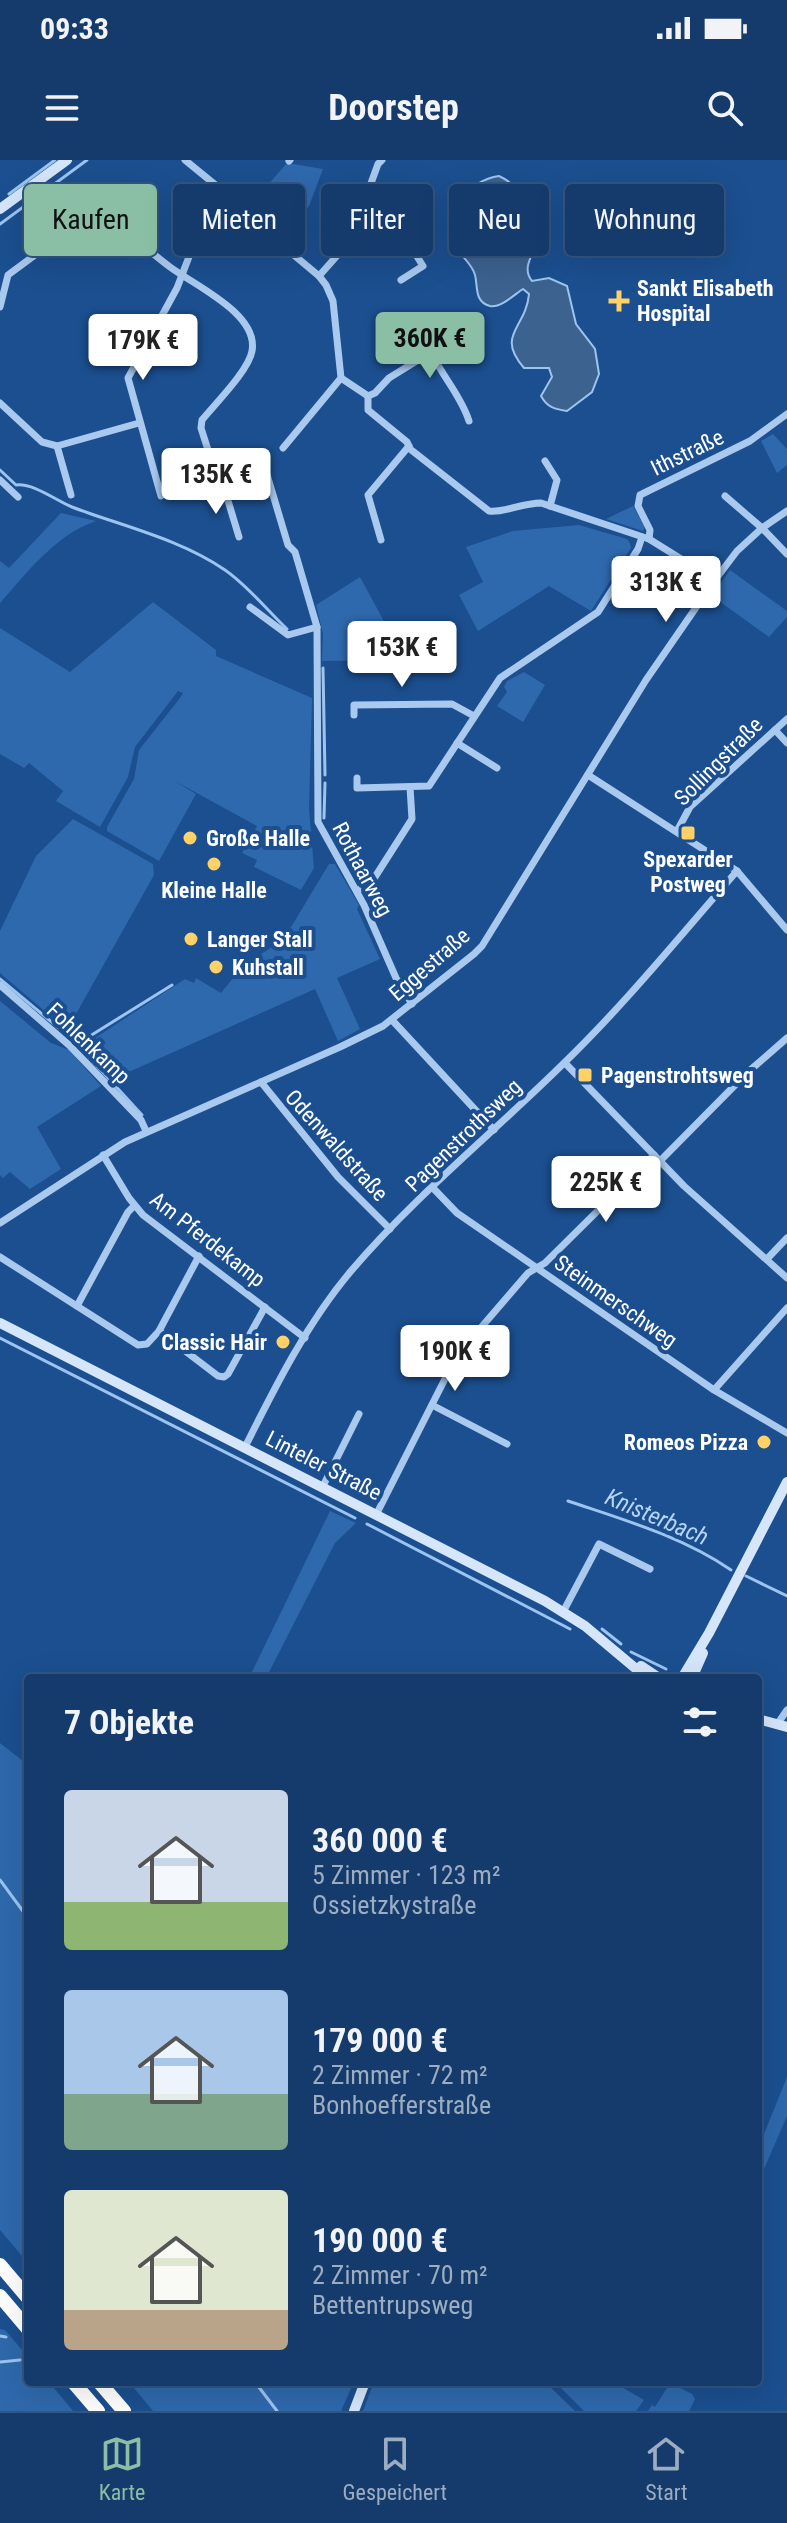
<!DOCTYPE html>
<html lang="de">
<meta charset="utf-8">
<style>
body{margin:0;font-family:"Roboto Condensed",sans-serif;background:#214673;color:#f1f3f6;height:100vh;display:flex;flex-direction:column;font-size:30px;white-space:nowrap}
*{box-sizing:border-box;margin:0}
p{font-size:26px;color:#9dadc1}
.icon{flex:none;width:44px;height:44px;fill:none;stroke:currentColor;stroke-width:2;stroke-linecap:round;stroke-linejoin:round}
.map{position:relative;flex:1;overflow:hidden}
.sheet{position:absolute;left:24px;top:1514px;width:738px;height:712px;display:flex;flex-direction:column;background:#143b6b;border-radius:8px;box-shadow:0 8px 32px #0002,0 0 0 2px #33557e}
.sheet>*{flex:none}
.banner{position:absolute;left:24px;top:24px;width:740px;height:72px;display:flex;gap:16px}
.price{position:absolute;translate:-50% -68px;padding:0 18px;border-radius:8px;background:#fff;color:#222;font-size:26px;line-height:52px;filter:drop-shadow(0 2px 4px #0008)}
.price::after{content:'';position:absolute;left:50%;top:48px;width:24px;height:18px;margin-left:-12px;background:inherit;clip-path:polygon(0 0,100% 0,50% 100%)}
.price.active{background:#8abfa5;color:#111}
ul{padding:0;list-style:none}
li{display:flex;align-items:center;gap:24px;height:200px;padding:0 40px}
li span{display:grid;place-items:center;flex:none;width:224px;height:160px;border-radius:8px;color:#555}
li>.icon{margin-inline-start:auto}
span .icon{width:96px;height:96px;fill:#fffc;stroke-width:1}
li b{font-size:34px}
h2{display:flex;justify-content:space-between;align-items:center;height:96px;padding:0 40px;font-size:34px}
.tag{padding:0 28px;border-radius:8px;background:#143b6b;box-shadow:0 8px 32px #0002,0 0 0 2px #33557e;font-size:28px;line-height:72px}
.tag.active{background:#8abfa5;color:#111}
.status{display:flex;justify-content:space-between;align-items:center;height:56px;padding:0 40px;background:#143b6b;direction:ltr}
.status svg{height:22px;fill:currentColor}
header{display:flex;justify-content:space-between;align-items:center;height:104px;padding:0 40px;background:#143b6b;font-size:36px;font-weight:700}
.dock{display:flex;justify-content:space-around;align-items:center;height:112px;border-top:2px solid #33557e;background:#143b6b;font-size:22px;color:#9dadc1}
.dock a{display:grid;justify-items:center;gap:4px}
.dock .active{color:#8abfa5}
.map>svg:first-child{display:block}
.green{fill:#2e69ad}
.water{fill:#3c6290;stroke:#9cc4f0;stroke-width:2}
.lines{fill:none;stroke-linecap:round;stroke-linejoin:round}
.stream{stroke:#9cc4f0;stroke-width:3}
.street{stroke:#a9c9ee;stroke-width:7}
.secondary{stroke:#d6e6fa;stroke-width:10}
.highway{stroke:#fff;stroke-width:14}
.poi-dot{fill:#ffd166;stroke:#1b4f8f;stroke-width:3}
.labels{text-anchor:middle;stroke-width:8;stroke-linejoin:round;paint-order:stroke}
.poi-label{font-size:22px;font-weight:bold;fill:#fff;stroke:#1b4f8f;text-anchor:start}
.street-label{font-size:22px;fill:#fff;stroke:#1b4f8f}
.water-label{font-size:24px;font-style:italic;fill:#b5d3f5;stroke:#1b4f8f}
</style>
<div class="status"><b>09:33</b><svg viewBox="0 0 49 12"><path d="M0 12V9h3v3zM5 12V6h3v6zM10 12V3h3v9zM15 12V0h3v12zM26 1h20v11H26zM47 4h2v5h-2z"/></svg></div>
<header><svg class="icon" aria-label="menu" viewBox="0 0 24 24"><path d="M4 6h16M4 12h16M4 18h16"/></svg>Doorstep<svg class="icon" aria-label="search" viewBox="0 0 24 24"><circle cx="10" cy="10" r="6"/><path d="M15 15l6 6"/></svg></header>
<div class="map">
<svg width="787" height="2251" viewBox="0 0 787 2251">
<rect width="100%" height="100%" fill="#1b4f8f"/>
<g class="green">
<polygon points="287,3 323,9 309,46 285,77 254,53 254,47 251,44"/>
<polygon points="773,274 787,289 787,305 777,313 761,281"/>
<polygon points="633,346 645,367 643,371 606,359"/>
<path d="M61,353l35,8c-41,14 -68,51 -96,82v-42l9,7z"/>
<polygon points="579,365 627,379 630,383 631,388 591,451 549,426 478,471 459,435 483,422 466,387 513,371"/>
<polygon points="730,410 787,451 787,457 769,477 712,436"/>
<polygon points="360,417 405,500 322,501 323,474 316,445"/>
<polygon points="153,442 216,490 216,496 312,538 309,649 314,708 301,730 254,707 257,700 242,693 257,666 173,620 196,634 159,701 107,671 107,667 134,619 139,590 180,538 183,533 178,531 135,587 128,617 100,667 56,641 63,631 29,603 24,608 0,594 0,468 70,512"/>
<polygon points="524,512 545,525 523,562 497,546 507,532 504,527 507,521"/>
<polygon points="73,659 153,704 154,715 67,870 0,813 0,771 36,696"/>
<polygon points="329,704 335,704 359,745 357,749 380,799 337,818 360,869 338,881 315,829 113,919 83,886 185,819 194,823 196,818 221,833 241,808 276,784 288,772"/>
<polygon points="0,841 51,883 69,890 101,926 37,967 61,1009 30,1029 10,1012 3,1018 0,1015"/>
<polygon points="330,1351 356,1363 335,1383 266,1518 249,1518"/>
<polygon points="0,1583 28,1605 28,2103 0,2070"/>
<polygon points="787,1917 787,1956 758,2023 758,1989"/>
<polygon points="0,2169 5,2170 28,2197 28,2222 49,2222 73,2251 0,2251"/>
<polygon points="129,2222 354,2222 341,2251 153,2251"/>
<polygon points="374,2222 545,2222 575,2251 363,2251"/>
<polygon points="555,2222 613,2222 644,2240 636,2251 584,2251"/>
<polygon points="670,2223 692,2234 695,2239 689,2251 648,2251 652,2245 655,2247"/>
</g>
<path class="water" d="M499,16c19,9 40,33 40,56 0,18 -20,33 -7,49l17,-3 18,8 9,38 19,25 4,25 -7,18 -25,19c-13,-2 -20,-4 -26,-15l11,-19 -3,-9h-25c-29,-34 2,-39 5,-74l-6,-5c-8,5 -22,19 -33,17 -16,-4 -12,-20 -15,-31 -3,-12 -16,-20 -21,-31 -14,-31 15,-64 45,-68z"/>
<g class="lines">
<g class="stream">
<polyline points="9,34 55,0"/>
<polyline points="0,64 87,0"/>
<path d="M0,310l16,15c18,-2 39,15 56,22 50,19 108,32 153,63 22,15 42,40 62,59"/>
<polyline points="323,508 325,615"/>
<polyline points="324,658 325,623"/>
<polyline points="0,819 66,874"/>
<polyline points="90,876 172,825"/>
<polyline points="77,884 142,955"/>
<polyline points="0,1178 355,1358"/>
<path d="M568,1341c56,19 113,35 163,69"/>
<polyline points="367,1364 570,1469"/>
<polyline points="746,1416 787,1436"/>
<polyline points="602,1469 621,1484"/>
<polyline points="631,1492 666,1509"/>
<polyline points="0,1720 28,1758"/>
<polyline points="0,2176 6,2177"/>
<polyline points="0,2202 20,2200"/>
<polyline points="255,2222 277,2251"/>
</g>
<g class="street">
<polyline points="185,0 218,27 223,36 319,116 326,125 333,141 341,218 283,288"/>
<polyline points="289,1 290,0"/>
<polyline points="365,41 388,50 423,106 401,120"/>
<polyline points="319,116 350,81 378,4 382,0"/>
<path d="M0,147l8,-32 50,-37 64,-10c16,13 32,27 48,39 24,18 89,47 82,84 -3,19 -37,53 -50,69l-1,8 16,50 5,3 17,56"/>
<path d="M425,171c5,34 34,58 44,90"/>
<polyline points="341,218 368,236"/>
<path d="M368,236v14l39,32 3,7 79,62c15,2 33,-8 52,-8l108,36 66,41"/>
<polyline points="368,236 375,233 389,218 431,192"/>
<polyline points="0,243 42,282 57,286 139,263"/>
<polyline points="57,286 71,335"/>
<polyline points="545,301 557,320 550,346"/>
<polyline points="0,320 18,337"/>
<polyline points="222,321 265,308 288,385 295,392 317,467 318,662 364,745 396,818 412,844"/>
<polyline points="161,336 128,218 177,128 192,89 223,36"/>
<polyline points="725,336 762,368 787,394"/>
<polyline points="649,379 650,370 638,346 640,335 750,281 787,254"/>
<polyline points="381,380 368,335 409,286"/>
<polyline points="250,447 288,475 317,467"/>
<polyline points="354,555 354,545 452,544 474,556"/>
<polyline points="775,570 787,583"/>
<polyline points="457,583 497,608"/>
<polyline points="588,615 737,711 787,770"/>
<polyline points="357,618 357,628 429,626 500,518 598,452 638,389 642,377"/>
<polyline points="677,671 690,647 787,559"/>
<polyline points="357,731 375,717 412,659 410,627"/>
<polyline points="0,825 69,885 141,960 146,971"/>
<polyline points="392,860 494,970"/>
<polyline points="565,903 684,1026 787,1118"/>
<polyline points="261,922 338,1017 390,1069"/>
<polyline points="103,995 129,1038 143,1055 305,1178"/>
<polyline points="660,1001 748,912 787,878"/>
<polyline points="433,1028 457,1053 714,1230 787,1273"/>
<polyline points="0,1063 125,982 340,887 383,866 474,794 482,786 646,520 715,420 737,391 762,368 787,351"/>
<polyline points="0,1097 138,1185 147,1184 159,1171 199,1096"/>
<polyline points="767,1099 787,1078"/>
<polyline points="77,1146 128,1052 134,1046"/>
<polyline points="159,1171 218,1216 224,1217 228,1214 265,1147"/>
<polyline points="714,1230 787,1148"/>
<polyline points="432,1245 507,1284"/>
<path d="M245,1287c30,-60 62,-124 106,-176 64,-75 142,-138 212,-207 62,-60 117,-128 174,-193"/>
<polyline points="322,1328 359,1254"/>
<polyline points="376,1355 450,1209 472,1178 528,1113 545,1103 654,995"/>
<polyline points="563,1452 599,1384 650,1409"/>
<polyline points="778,1563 787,1550"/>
</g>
<g class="secondary">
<polyline points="0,49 67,0"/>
<polyline points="0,1163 545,1441 585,1466 647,1518"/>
<polyline points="641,1506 659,1518"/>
<polyline points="682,1518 709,1473 787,1322"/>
<polyline points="692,1518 703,1493"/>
<polyline points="758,1559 787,1567"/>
<polyline points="354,2251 365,2222"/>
</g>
<g class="highway">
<polyline points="0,2105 28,2138"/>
<polyline points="0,2136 28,2169"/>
<polyline points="73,2222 98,2251"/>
<polyline points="99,2222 124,2251"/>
</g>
</g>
<g class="poi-dot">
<path d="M615 129h8v8h8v8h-8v8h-8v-8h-8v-8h8z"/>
<rect x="680" y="665" width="16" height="16" rx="4"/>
<circle cx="190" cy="678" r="8"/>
<circle cx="214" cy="704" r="8"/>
<circle cx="191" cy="779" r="8"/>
<circle cx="216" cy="807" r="8"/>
<rect x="577" y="907" width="16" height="16" rx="4"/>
<circle cx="283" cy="1182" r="8"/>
<circle cx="764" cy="1282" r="8"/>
</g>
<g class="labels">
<g class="poi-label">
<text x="637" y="136">Sankt Elisabeth<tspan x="637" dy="25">Hospital</tspan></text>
<text x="206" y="686">Große Halle</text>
<text x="688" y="707" text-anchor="middle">Spexarder<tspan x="688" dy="25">Postweg</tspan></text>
<text x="214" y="738" text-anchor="middle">Kleine Halle</text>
<text x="207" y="787">Langer Stall</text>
<text x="232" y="815">Kuhstall</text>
<text x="601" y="923">Pagenstrohtsweg</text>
<text x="267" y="1190" text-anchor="end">Classic Hair</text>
<text x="748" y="1290" text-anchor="end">Romeos Pizza</text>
</g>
<g class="street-label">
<text transform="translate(687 292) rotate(-26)" y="8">Ithstraße</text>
<text transform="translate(718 601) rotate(-45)" y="8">Sollingstraße</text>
<text transform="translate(363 709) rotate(62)" y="8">Rothaarweg</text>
<text transform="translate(429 804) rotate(-41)" y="8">Eggestraße</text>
<text transform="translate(89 883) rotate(44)" y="8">Fohlenkamp</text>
<text transform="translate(463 975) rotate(-44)" y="8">Pagenstrothsweg</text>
<text transform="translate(337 985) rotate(48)" y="8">Odenwaldstraße</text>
<text transform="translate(208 1079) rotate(38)" y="8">Am Pferdekamp</text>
<text transform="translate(616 1141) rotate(35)" y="8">Steinmerschweg</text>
<text transform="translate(324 1305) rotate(27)" y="8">Linteler Straße</text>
</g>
<g class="water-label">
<text transform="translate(657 1357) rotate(23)" y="8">Knisterbach</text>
</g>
</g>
</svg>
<b class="price active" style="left:430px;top:220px">360K €</b>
<b class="price" style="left:143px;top:222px">179K €</b>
<b class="price" style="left:216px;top:356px">135K €</b>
<b class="price" style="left:666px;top:464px">313K €</b>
<b class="price" style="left:402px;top:529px">153K €</b>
<b class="price" style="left:606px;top:1064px">225K €</b>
<b class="price" style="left:455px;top:1233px">190K €</b>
<div class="banner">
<a class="tag active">Kaufen</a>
<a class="tag">Mieten</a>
<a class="tag">Filter</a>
<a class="tag">Neu</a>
<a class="tag">Wohnung</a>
</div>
<section class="sheet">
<h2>7 Objekte<svg class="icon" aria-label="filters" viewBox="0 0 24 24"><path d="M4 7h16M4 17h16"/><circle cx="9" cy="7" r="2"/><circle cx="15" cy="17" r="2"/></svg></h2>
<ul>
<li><span style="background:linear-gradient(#c9d6e8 70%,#8fb573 0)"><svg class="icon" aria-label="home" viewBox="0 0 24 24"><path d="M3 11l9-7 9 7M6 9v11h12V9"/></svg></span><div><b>360 000 €</b><p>5 Zimmer · 123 m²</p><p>Ossietzkystraße</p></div></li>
<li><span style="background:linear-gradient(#a9c7e8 65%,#7fa58c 0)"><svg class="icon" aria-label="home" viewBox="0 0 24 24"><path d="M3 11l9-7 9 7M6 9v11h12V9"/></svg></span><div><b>179 000 €</b><p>2 Zimmer · 72 m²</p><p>Bonhoefferstraße</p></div></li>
<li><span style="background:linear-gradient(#dfe7d0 75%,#b9a48a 0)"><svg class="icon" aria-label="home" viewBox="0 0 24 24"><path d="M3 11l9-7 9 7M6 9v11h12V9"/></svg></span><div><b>190 000 €</b><p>2 Zimmer · 70 m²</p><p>Bettentrupsweg</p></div></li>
</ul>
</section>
</div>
<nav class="dock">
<a class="active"><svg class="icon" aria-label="map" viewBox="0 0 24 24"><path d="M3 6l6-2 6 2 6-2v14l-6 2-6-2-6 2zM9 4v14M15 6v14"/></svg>Karte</a>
<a><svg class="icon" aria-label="saved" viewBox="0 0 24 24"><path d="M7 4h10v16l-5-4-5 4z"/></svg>Gespeichert</a>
<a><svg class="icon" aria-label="home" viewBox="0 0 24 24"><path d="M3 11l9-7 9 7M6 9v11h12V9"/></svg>Start</a>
</nav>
